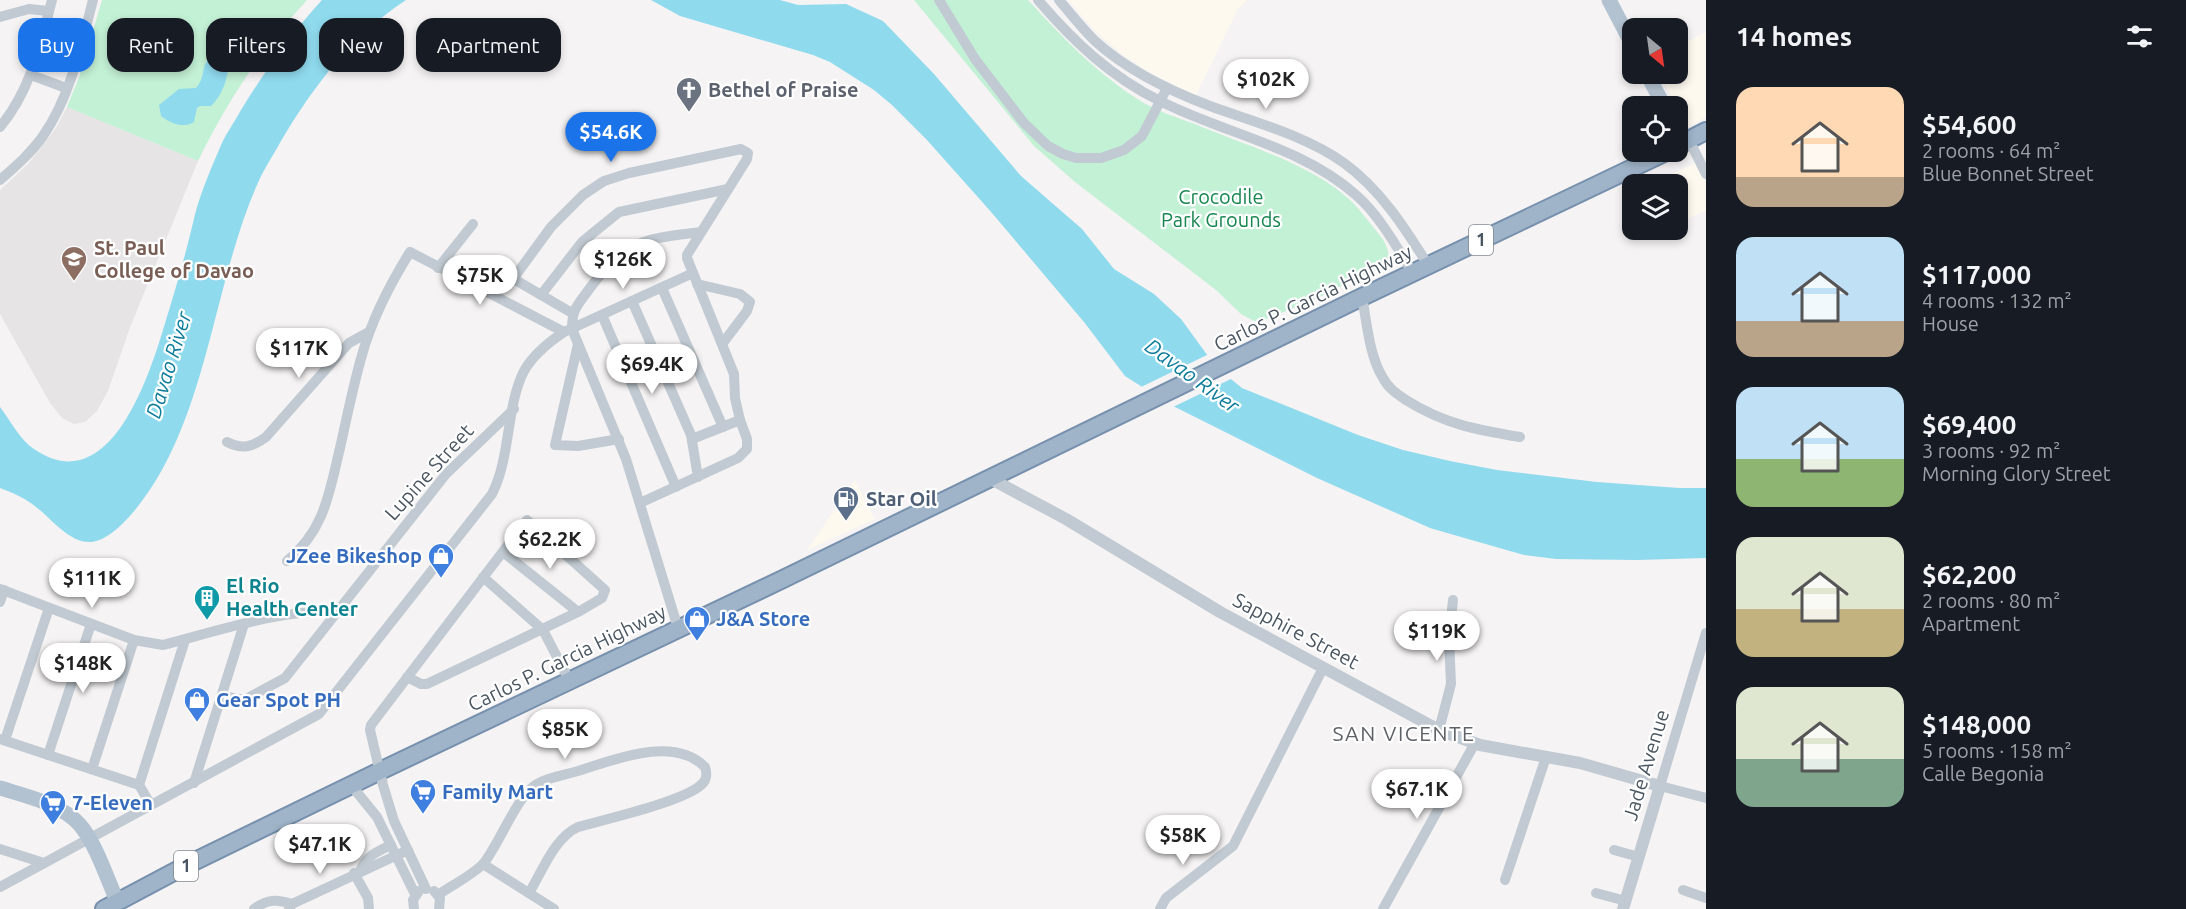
<!DOCTYPE html>
<meta charset="utf-8">
<style>
body{margin:0;font-family:Ubuntu,sans-serif;background:#20242c;color:#f1f3f6;height:100vh;display:flex;flex-direction:column;font-size:22px;white-space:nowrap}
*{box-sizing:border-box;margin:0}
p{font-size:20px;color:#9ea1a6}
.icon{flex:none;width:33px;height:33px;fill:none;stroke:currentColor;stroke-width:2;stroke-linecap:round;stroke-linejoin:round}
.map{position:relative;flex:1;overflow:hidden}
.sheet{display:flex;flex-direction:column;background:#171b24;width:480px}
.sheet>*{flex:none}
.banner{position:absolute;left:18px;top:18px;width:570px;height:54px;display:flex;gap:12px}
.needle{width:39px;rotate:151deg}
.fabs{position:absolute;left:1622px;top:18px;display:grid;gap:12px}
.fabs a{display:grid;place-items:center;width:66px;height:66px;border-radius:12px;background:#171b24;box-shadow:0 3px 9px #0003;font-size:30px}
.price{position:absolute;translate:-50% -51px;padding:0 14px;border-radius:21px;background:#fff;color:#222;font-size:20px;line-height:39px;filter:drop-shadow(0 2px 3px #0008)}
.price::after{content:'';position:absolute;left:50%;top:36px;width:18px;height:14px;margin-left:-9px;background:inherit;clip-path:polygon(0 0,100% 0,50% 100%)}
.price.selected{background:#1a73e8;color:#fff}
ul{padding:0;list-style:none}
li{display:flex;align-items:center;gap:18px;height:150px;padding:0 30px}
li span{display:grid;place-items:center;flex:none;width:168px;height:120px;border-radius:18px;color:#555}
li>.icon{margin-inline-start:auto}
span .icon{width:72px;height:72px;fill:#fffc;stroke-width:1}
li b{font-size:26px}
h2{display:flex;justify-content:space-between;align-items:center;height:72px;padding:0 30px;font-size:26px}
.chip{padding:0 21px;border-radius:18px;background:#171b24;box-shadow:0 3px 9px #0003;font-size:21px;line-height:54px}
.chip.selected{background:#1a73e8;color:#fff}
main{display:flex;flex:1;min-height:0}
.map>svg:first-child{display:block}
.commercial{fill:#fdf9ef}
.education{fill:#e6e4e5}
.green{fill:#c3f1d5}
.water{fill:#90daee}
.pier{fill:#f5f3f3}
.lines{fill:none;stroke-linecap:round;stroke-linejoin:round}
.trunk-casing{stroke:#7690ad;stroke-width:20}
.minor{stroke:#c1cad2;stroke-width:10}
.tertiary{stroke:#c1cad2;stroke-width:12}
.primary{stroke:#b3c2d1;stroke-width:15}
.trunk{stroke:#9fb4c9;stroke-width:16}
.labels{text-anchor:middle;stroke-width:4.5;stroke-linejoin:round;paint-order:stroke}
.shield{fill:#fff;stroke:#808990;stroke-width:1.5}
.shield-label{font-size:18px;font-weight:bold;fill:#4a5661}
.worship-label{font-size:20px;font-weight:bold;fill:#5b616d;stroke:#fff;text-anchor:start}
.park-label{font-size:20px;fill:#17864f;stroke:#fff}
.education-label{font-size:20px;font-weight:bold;fill:#785e54;stroke:#fff;text-anchor:start}
.street-label{font-size:20px;fill:#4a5661;stroke:#fff}
.service-label{font-size:20px;font-weight:bold;fill:#4e5e75;stroke:#fff;text-anchor:start}
.shop-label{font-size:20px;font-weight:bold;fill:#366cbe;stroke:#fff;text-anchor:start}
.culture-label{font-size:20px;font-weight:bold;fill:#0d838f;stroke:#fff;text-anchor:start}
.water-label{font-size:21px;font-style:italic;fill:#0c7c9b;stroke:#fff}
.neighbourhood-label{font-size:21px;letter-spacing:1.5px;fill:#5f6368;stroke:#fff}
</style>
<main>
<div class="map">
<svg width="1706" height="909" viewBox="0 0 1706 909">
<rect width="100%" height="100%" fill="#f5f3f3"/>
<g class="commercial">
<polygon points="1068,0 1248,0 1238,9 1196,95 1152,74 1120,53 1095,31"/>
<polygon points="1706,32 1706,117 1688,127 1659,74 1677,74 1677,47"/>
<polygon points="1696,163 1706,182 1706,210 1677,224 1677,184 1650,184"/>
<polygon points="855,480 875,519 807,550"/>
</g>
<polygon class="education" points="67,107 198,161 129,330 108,391 97,411 85,422 74,424 62,418 50,403 0,314 0,190 28,164 56,128"/>
<g class="green">
<path d="M102,0h205c-45,48 -80,102 -109,161l-131,-54 13,-32z"/>
<path d="M914,0h114c35,38 71,76 116,103 16,9 34,15 51,21 49,21 121,41 159,80 7,7 13,16 20,24 9,11 19,23 12,36l-75,37 -50,20h-7l-13,-7 -25,-24 -141,-108 -41,-36z"/>
</g>
<g class="water">
<path d="M322,0h84c-54,35 -93,87 -125,141 -8,15 -18,29 -24,44 -46,104 -50,245 -128,332 -9,10 -23,23 -37,25 -22,2 -40,-23 -56,-35 -11,-9 -23,-14 -36,-19v-81c10,13 20,33 34,42 77,53 117,-78 132,-129 10,-32 19,-64 27,-97 5,-24 16,-50 26,-73 5,-14 15,-27 22,-40 24,-39 50,-76 81,-110z"/>
<polygon points="651,0 780,0 798,5 846,4 883,21 934,74 1021,176 1082,229 1114,269 1154,294 1181,319 1216,367 1242,388 1358,435 1403,450 1450,461 1497,470 1597,482 1679,488 1706,488 1706,558 1637,560 1556,559 1524,555 1454,535 1430,528 1317,478 1169,404 1125,376 1084,322 992,213 927,140 892,105 874,90 830,62 813,55 680,16"/>
<path d="M221,54l7,6c2,15 -6,36 -17,46h-11l-3,2 -3,14c-12,7 -24,1 -33,-6l-2,-11 20,-16 17,-1c13,-14 0,-28 25,-34z"/>
</g>
<polygon class="pier" points="1209,354 1218,365 1233,378 1171,408 1139,388"/>
<g class="lines">
<g class="trunk-casing">
<g id="trunk">
<polyline points="1677,146 1706,131"/>
<polyline points="104,909 185,866 380,771 781,580 1362,297 1666,152"/>
</g>
</g>
<g class="minor">
<polyline points="939,0 975,59 1024,123 1048,146 1063,154 1076,158 1101,158 1124,150 1142,136 1167,88"/>
<path d="M1038,0c35,41 73,77 122,101 65,33 141,45 196,94 24,21 40,51 57,78"/>
<path d="M1059,0c12,14 23,28 36,41 32,29 75,50 115,65 44,16 97,30 134,57 36,26 61,65 84,102"/>
<polyline points="0,17 29,9 49,11"/>
<polyline points="31,75 66,88"/>
<path d="M0,127c31,-37 40,-82 52,-127"/>
<polyline points="1689,140 1706,174"/>
<path d="M0,180c15,-13 31,-27 43,-44 27,-39 38,-90 50,-136"/>
<polyline points="438,268 473,224"/>
<polyline points="495,268 572,313"/>
<polyline points="513,279 551,227 583,195 604,181 629,173 741,149 748,153 747,159 687,255 687,258 734,374 735,398 740,420 747,439 747,449 738,458 640,503"/>
<polyline points="697,284 740,294 750,302 747,311 723,343"/>
<polyline points="662,288 723,427"/>
<polyline points="541,295 582,242 619,212 728,189"/>
<path d="M1362,297c5,26 7,58 21,81 5,10 14,16 23,22 38,24 71,30 114,37"/>
<polyline points="632,301 691,435 698,477"/>
<polyline points="602,315 676,487"/>
<polyline points="578,344 555,445 578,446 619,439"/>
<polyline points="692,439 740,420"/>
<path d="M227,442c16,8 25,5 39,-5l83,-94 20,-11"/>
<polyline points="503,552 578,612"/>
<path d="M287,561c38,-31 42,-68 53,-113 7,-31 13,-62 22,-93 10,-36 28,-71 48,-103l154,80"/>
<polyline points="483,577 543,630 569,680"/>
<path d="M0,589l134,51 29,5c51,-13 122,-37 173,-33"/>
<polyline points="0,602 4,590"/>
<path d="M678,628l-52,-169 -54,-130c0,-21 6,-24 18,-41 36,-49 54,-49 111,-56"/>
<polyline points="1706,633 1660,786 1706,798"/>
<polyline points="407,677 421,684 427,684 580,611 602,598 605,590 527,520 371,725 370,730 383,785 394,821 426,889"/>
<polyline points="222,695 237,699 246,699 285,678 446,474 514,409"/>
<polyline points="1439,730 1451,684 1449,637 1453,600"/>
<polyline points="0,739 139,785 151,805"/>
<polyline points="5,740 49,608"/>
<polyline points="48,755 91,624"/>
<polyline points="92,769 134,640"/>
<polyline points="194,783 244,624"/>
<polyline points="139,785 185,640"/>
<polyline points="351,785 377,817 415,894"/>
<polyline points="0,849 44,863"/>
<polyline points="1614,850 1639,857"/>
<polyline points="483,864 554,909"/>
<path d="M360,871c6,-15 18,-20 31,-26"/>
<polyline points="354,873 368,898 369,909"/>
<polyline points="1505,880 1546,757"/>
<path d="M0,887l319,-173 173,-220c19,-37 14,-88 32,-123 9,-16 25,-29 40,-39l129,-59"/>
<polyline points="1683,890 1706,898"/>
<polyline points="434,891 440,898 439,909"/>
<polyline points="1596,893 1626,901"/>
<path d="M438,895c13,-9 36,-21 46,-32 15,-19 32,-64 50,-77 11,-8 30,-11 44,-15 36,-11 95,-36 127,-4 2,6 2,13 -3,17 -16,17 -99,36 -124,43 -24,11 -36,45 -49,66"/>
<path d="M254,909c13,-10 23,-10 38,-5"/>
<polyline points="289,909 292,904 408,850"/>
<polyline points="414,909 413,900 419,891"/>
<polyline points="1160,909 1166,898 1233,846 1323,668"/>
<polyline points="1383,909 1475,743"/>
</g>
<polyline class="tertiary" points="991,479 1066,519 1220,612 1439,730 1480,745 1580,763 1660,786 1623,909"/>
<g class="primary">
<polyline points="1609,0 1632,44"/>
<polyline points="1647,74 1664,106"/>
<path d="M0,788c26,8 62,16 80,37 16,19 27,53 37,76"/>
</g>
<use href="#trunk" class="trunk"/>
</g>
<defs>
<g id="church-pin" transform="scale(1.35)"><path d="M0 17L-7.5 6A9.5 9.5 0 1 1 7.5 6Z" fill="#6b7280" stroke="#fff"/><path d="M-1.2-6h2.4v3.5h3.3v2.4h-3.3V6h-2.4V-.1h-3.3v-2.4h3.3Z" fill="#fff"/></g>
<g id="university-pin" transform="scale(1.35)"><path d="M0 17L-7.5 6A9.5 9.5 0 1 1 7.5 6Z" fill="#8d6e63" stroke="#fff"/><path d="M0-5L7-2L0 1L-7-2ZM-4 1L0 2.5L4 1V4Q0 6-4 4Z" fill="#fff"/></g>
<g id="fuel-pin" transform="scale(1.35)"><path d="M0 17L-7.5 6A9.5 9.5 0 1 1 7.5 6Z" fill="#5c6f8a" stroke="#fff"/><path d="M-5.5-6h7V0h2V4h1.3V-2.5L3-4.5l.8-.8L6-3V5H2.5V1h-1V6h-7ZM-4.2-4.7v3.2H.2V-4.7Z" fill="#fff"/></g>
<g id="shop-pin" transform="scale(1.35)"><path d="M0 17L-7.5 6A9.5 9.5 0 1 1 7.5 6Z" fill="#3f7fe0" stroke="#fff"/><path d="M-5-2.5h2.3a2.7 3.5 0 0 1 5.4 0H5L5.5 6h-11ZM-1.5-2.5h3a1.5 2.3 0 0 0-3 0Z" fill="#fff"/></g>
<g id="building-pin" transform="scale(1.35)"><path d="M0 17L-7.5 6A9.5 9.5 0 1 1 7.5 6Z" fill="#0f9aa8" stroke="#fff"/><path d="M-4-6H4V6H1V3H-1V6H-4ZM-2.5-4.3h1.7v1.8h-1.7ZM.8-4.3h1.7v1.8H.8ZM-2.5-1h1.7V.8h-1.7ZM.8-1h1.7V.8H.8Z" fill="#fff"/></g>
<g id="supermarket-pin" transform="scale(1.35)"><path d="M0 17L-7.5 6A9.5 9.5 0 1 1 7.5 6Z" fill="#3f7fe0" stroke="#fff"/><path d="M-6-5.5h2.5l.6 2H6L4.5 2H-2.5L-4.4-4H-6ZM-1.5 3.2a1.3 1.3 0 1 0 .1 0ZM3 3.2a1.3 1.3 0 1 0 .1 0Z" fill="#fff"/></g>
</defs>
<g fill-rule="evenodd">
<use href="#church-pin" x="689" y="90"/>
<use href="#university-pin" x="74" y="259"/>
<use href="#fuel-pin" x="846" y="499"/>
<use href="#shop-pin" x="441" y="556"/>
<use href="#building-pin" x="207" y="598"/>
<use href="#shop-pin" x="697" y="619"/>
<use href="#shop-pin" x="197" y="700"/>
<use href="#supermarket-pin" x="423" y="792"/>
<use href="#supermarket-pin" x="53" y="803"/>
</g>
<g class="labels">
<g class="shield">
<rect x="1469" y="225" width="24" height="30" rx="4.5"/>
<rect x="174" y="851" width="24" height="30" rx="4.5"/>
</g>
<g class="shield-label">
<text x="1481" y="246">1</text>
<text x="186" y="872">1</text>
</g>
<g class="worship-label">
<text x="708" y="97">Bethel of Praise</text>
</g>
<g class="park-label">
<text x="1221" y="204">Crocodile<tspan x="1221" dy="23">Park Grounds</tspan></text>
</g>
<g class="education-label">
<text x="94" y="255">St. Paul<tspan x="94" dy="23">College of Davao</tspan></text>
</g>
<g class="street-label">
<text transform="translate(1313 298) rotate(-26)" y="7">Carlos P. Garcia Highway</text>
<text transform="translate(429 472) rotate(-48)" y="7">Lupine Street</text>
<text transform="translate(1296 631) rotate(28)" y="7">Sapphire Street</text>
<text transform="translate(567 658) rotate(-26)" y="7">Carlos P. Garcia Highway</text>
<text transform="translate(1646 765) rotate(-73)" y="7">Jade Avenue</text>
</g>
<g class="service-label">
<text x="866" y="506">Star Oil</text>
</g>
<g class="shop-label">
<text x="422" y="563" text-anchor="end">JZee Bikeshop</text>
<text x="716" y="626">J&amp;A Store</text>
<text x="216" y="707">Gear Spot PH</text>
<text x="442" y="799">Family Mart</text>
<text x="72" y="810">7-Eleven</text>
</g>
<g class="culture-label">
<text x="226" y="593">El Rio<tspan x="226" dy="23">Health Center</tspan></text>
</g>
<g class="water-label">
<text transform="translate(169 365) rotate(-73)" y="7">Davao River</text>
<text transform="translate(1192 376) rotate(36)" y="7">Davao River</text>
</g>
<g class="neighbourhood-label">
<text x="1404" y="741">SAN VICENTE</text>
</g>
</g>
</svg>
<div class="fabs">
<a><svg class="needle" viewBox="-14 -14 28 28"><path d="M0-13l5 13h-10z" fill="#e53935"/><path d="M0 13l5-13h-10z" fill="#9ea1a6"/></svg></a>
<a><svg class="icon" aria-label="locate" viewBox="0 0 24 24"><circle cx="12" cy="12" r="6"/><path d="M12 2v4M12 18v4M2 12h4M18 12h4"/></svg></a>
<a><svg class="icon" aria-label="layers" viewBox="0 0 24 24"><path d="M12 4l9 5-9 5-9-5zM3 14l9 5 9-5"/></svg></a>
</div>
<b class="price" style="left:1266px;top:110px">$102K</b>
<b class="price selected" style="left:611px;top:163px">$54.6K</b>
<b class="price" style="left:623px;top:290px">$126K</b>
<b class="price" style="left:480px;top:306px">$75K</b>
<b class="price" style="left:299px;top:379px">$117K</b>
<b class="price" style="left:652px;top:395px">$69.4K</b>
<b class="price" style="left:550px;top:570px">$62.2K</b>
<b class="price" style="left:92px;top:609px">$111K</b>
<b class="price" style="left:1437px;top:662px">$119K</b>
<b class="price" style="left:83px;top:694px">$148K</b>
<b class="price" style="left:565px;top:760px">$85K</b>
<b class="price" style="left:1417px;top:820px">$67.1K</b>
<b class="price" style="left:1183px;top:866px">$58K</b>
<b class="price" style="left:320px;top:875px">$47.1K</b>
<div class="banner">
<a class="chip selected">Buy</a>
<a class="chip">Rent</a>
<a class="chip">Filters</a>
<a class="chip">New</a>
<a class="chip">Apartment</a>
</div>
</div>
<section class="sheet">
<h2>14 homes<svg class="icon" aria-label="filters" viewBox="0 0 24 24"><path d="M4 7h16M4 17h16"/><circle cx="9" cy="7" r="2"/><circle cx="15" cy="17" r="2"/></svg></h2>
<ul>
<li><span style="background:linear-gradient(#ffd9b3 75%,#b9a48a 0)"><svg class="icon" aria-label="home" viewBox="0 0 24 24"><path d="M3 11l9-7 9 7M6 9v11h12V9"/></svg></span><div><b>$54,600</b><p>2 rooms · 64 m²</p><p>Blue Bonnet Street</p></div></li>
<li><span style="background:linear-gradient(#bfe0f5 70%,#b9a48a 0)"><svg class="icon" aria-label="home" viewBox="0 0 24 24"><path d="M3 11l9-7 9 7M6 9v11h12V9"/></svg></span><div><b>$117,000</b><p>4 rooms · 132 m²</p><p>House</p></div></li>
<li><span style="background:linear-gradient(#bfe0f5 60%,#8fb573 0)"><svg class="icon" aria-label="home" viewBox="0 0 24 24"><path d="M3 11l9-7 9 7M6 9v11h12V9"/></svg></span><div><b>$69,400</b><p>3 rooms · 92 m²</p><p>Morning Glory Street</p></div></li>
<li><span style="background:linear-gradient(#dfe7d0 60%,#c2b280 0)"><svg class="icon" aria-label="home" viewBox="0 0 24 24"><path d="M3 11l9-7 9 7M6 9v11h12V9"/></svg></span><div><b>$62,200</b><p>2 rooms · 80 m²</p><p>Apartment</p></div></li>
<li><span style="background:linear-gradient(#dfe7d0 60%,#7fa58c 0)"><svg class="icon" aria-label="home" viewBox="0 0 24 24"><path d="M3 11l9-7 9 7M6 9v11h12V9"/></svg></span><div><b>$148,000</b><p>5 rooms · 158 m²</p><p>Calle Begonia</p></div></li>
</ul>
</section>
</main>
